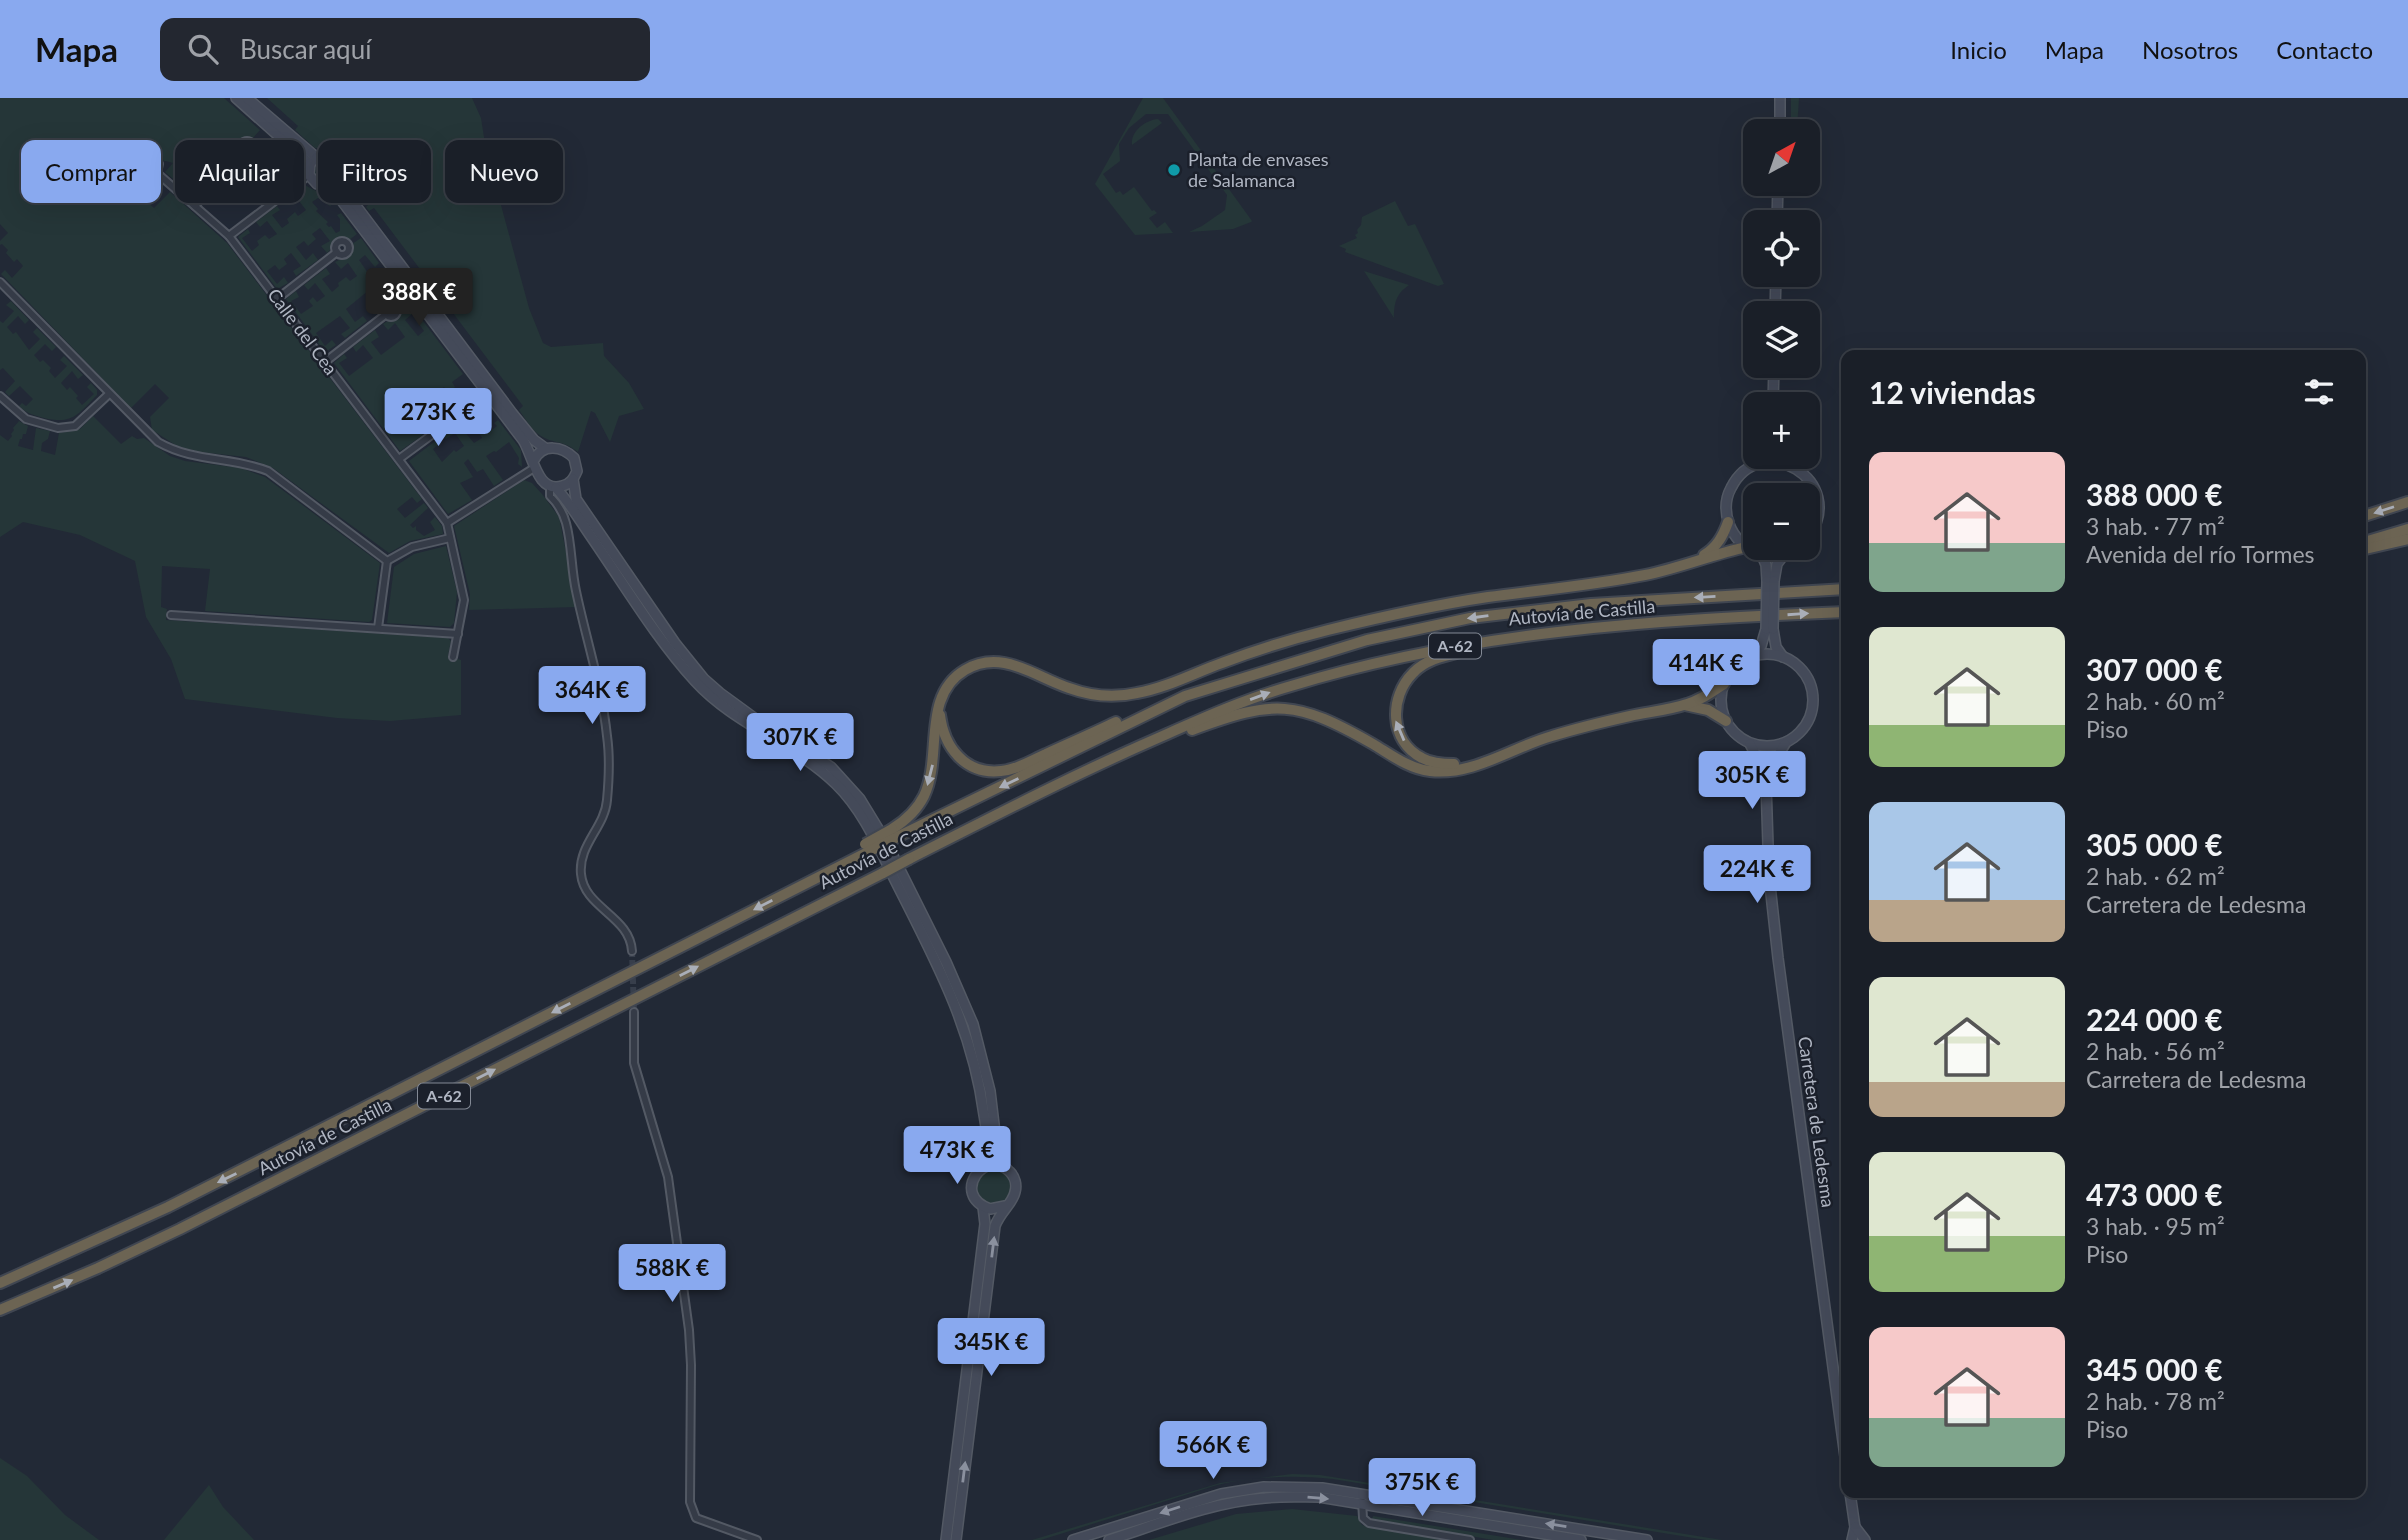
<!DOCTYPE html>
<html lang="es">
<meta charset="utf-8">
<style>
body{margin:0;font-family:Lato,sans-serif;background:#232730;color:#f1f3f6;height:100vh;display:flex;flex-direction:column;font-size:26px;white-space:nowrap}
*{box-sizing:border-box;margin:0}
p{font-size:23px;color:#9fa2a8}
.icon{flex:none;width:38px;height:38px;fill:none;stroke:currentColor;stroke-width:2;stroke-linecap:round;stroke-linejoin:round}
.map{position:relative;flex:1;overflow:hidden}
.drawer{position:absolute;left:1841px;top:252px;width:525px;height:1148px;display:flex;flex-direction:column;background:#1a1f28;border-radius:14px;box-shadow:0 7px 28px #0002,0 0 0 2px #383d45}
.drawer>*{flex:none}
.guide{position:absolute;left:21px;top:42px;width:665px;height:63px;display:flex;gap:14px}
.needle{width:46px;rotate:40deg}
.buttons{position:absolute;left:1743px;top:21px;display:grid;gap:14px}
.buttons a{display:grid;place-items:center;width:77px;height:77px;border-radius:14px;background:#1a1f28;box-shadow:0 7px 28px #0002,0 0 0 2px #383d45;font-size:35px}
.price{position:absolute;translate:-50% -60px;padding:0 16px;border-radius:7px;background:#89a9ef;color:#111;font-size:23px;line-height:46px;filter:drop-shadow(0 2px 4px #0008)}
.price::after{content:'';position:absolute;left:50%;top:42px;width:21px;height:16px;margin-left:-10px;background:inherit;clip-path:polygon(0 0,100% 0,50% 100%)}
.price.selected{background:#222;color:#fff}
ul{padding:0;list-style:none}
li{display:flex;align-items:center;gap:21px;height:175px;padding:0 28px}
li span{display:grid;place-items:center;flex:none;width:196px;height:140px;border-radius:14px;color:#555}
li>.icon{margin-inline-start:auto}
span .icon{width:84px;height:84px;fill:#fffc;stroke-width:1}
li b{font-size:30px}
h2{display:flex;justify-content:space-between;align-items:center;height:84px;padding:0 28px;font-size:30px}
.tag{padding:0 24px;border-radius:14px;background:#1a1f28;box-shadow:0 7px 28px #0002,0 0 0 2px #383d45;font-size:24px;line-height:63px}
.tag.selected{background:#89a9ef;color:#111}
header{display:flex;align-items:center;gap:42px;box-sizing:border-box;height:98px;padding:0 35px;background:#89a9ef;color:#111}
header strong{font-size:33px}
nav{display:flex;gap:38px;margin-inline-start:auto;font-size:24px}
.search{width:490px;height:63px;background:#232730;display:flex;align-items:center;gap:18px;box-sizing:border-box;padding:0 24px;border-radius:14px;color:#9fa2a8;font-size:26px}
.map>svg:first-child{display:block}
.green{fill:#253638;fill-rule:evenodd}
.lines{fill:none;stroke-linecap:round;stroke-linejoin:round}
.street-tunnel{stroke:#373e4b;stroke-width:6;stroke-dasharray:6 3;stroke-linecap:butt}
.street-casing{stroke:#535964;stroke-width:10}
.secondary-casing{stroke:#535964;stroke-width:12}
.highway-casing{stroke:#404651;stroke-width:14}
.street{stroke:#353b47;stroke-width:6}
.secondary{stroke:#444a59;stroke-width:9}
.highway{stroke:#6c6453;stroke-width:10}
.secondary-bridge-casing{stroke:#535964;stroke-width:12;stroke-linecap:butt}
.highway-bridge-casing{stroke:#404651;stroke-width:14;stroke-linecap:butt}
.secondary-bridge{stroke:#444a59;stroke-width:9}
.highway-bridge{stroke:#6c6453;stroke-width:10}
.oneway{fill:#a9aeb8}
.oneway2{fill:#8a909e}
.culture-dot{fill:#0f9aa8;stroke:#1b202b;stroke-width:2.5}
.labels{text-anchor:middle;stroke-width:5;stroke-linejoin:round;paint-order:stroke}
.shield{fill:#1b202b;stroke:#838995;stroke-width:2}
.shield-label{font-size:16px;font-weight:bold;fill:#b0b6c3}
.poi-label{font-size:18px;fill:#b0b6c3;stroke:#1b202b;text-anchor:start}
.street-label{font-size:18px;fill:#b0b6c3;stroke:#1b202b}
</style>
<header>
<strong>Mapa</strong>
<div class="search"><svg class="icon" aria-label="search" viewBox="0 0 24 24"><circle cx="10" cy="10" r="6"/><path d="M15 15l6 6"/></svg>Buscar aquí</div>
<nav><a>Inicio</a><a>Mapa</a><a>Nosotros</a><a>Contacto</a></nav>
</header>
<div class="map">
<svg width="2408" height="1442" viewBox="0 0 2408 1442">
<rect width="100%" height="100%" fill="#222936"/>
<g class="green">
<path d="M0,0h224l36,32 -8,9 -6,-1 -7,4 -4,10 -39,44h-3l-28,-24 8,-9c-23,-9 -31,7 -44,23l25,22 16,-16 57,51 195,256 -5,4 -5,-6 -15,12 8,9 19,-15 4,5 -18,17 3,3 3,-2v4l8,6 11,-6 -5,-8 5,-5 7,9 1,8 -33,7 -21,12 -116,-85 -27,-11 -46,-5 -23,-6 -25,-16 -2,-13 19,-19 -14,-14 -24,24 -130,-134 4,-4 7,8 11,-12 -6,-7 -3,3 -8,-9 2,-3 -6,-6 -2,1v-4l8,-8 -8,-9z"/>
<path d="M267,0h205l9,20 5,32 43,158 14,35 8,4 52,-4 1,13 25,27 15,26 -25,7 -9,26 -15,-29 -4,-2 -13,41c-15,-12 -24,-8 -37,-16 -9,-5 -16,-18 -22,-26l4,-4 -149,-198 -5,3 -3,-4 3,-3 -4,-4 -3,2 -16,-21v-16l-6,-10 -10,-6 -15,-1 -20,-18 3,-4z"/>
<polygon points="1143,0 1163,0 1252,123 1251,124 1233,131 1189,134 1202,128 1225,112 1227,97 1168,16 1146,16 1129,30 1119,46 1120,63 1103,76 1116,95 1120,93 1123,97 1134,89 1152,113 1154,112 1157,115 1149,120 1157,130 1165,124 1173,135 1135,137 1095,86"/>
<polygon points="1791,0 1799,0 1797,31 1795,33 1791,33"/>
<path d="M1158,21l4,4 -30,22c-2,-13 13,-25 26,-26z"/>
<circle cx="324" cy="73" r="9"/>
<path d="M305,87c10,7 21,8 29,18l-4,3 -12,-8 -6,4 6,7 -2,2 12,11 -2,2 3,3 2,-1 5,7 4,-2v-12l-3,-4 4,-2 16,21 -8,6c-14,-6 -14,7 -22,13l-6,-7 9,-5 -10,-13 -8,6 4,5 -8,7 -4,-5 -8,6 10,13 7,-7 5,7 -22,16 -3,-5 8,-5 -10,-13 -7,6 3,5 -8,6 -4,-5 -8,6 10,13 7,-7 4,6 -11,6 -39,-52 10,-8 2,4 -8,5 10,13 7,-6 -2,-4 8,-6 4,4 8,-5 -10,-13 -7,6 -4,-5 21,-16 3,4 -8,5 10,13 7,-5 -2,-4 8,-7 3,4 8,-6 -10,-13 -7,7 -3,-5z"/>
<polygon points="1395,103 1408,128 1415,126 1444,186 1438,188 1345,154 1346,151 1339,148 1357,140 1355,137 1358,135 1357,132 1361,127 1362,119"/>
<polygon points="361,140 379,165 375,169 365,157 359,162 379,191 384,195 391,190 382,178 387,175 405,198 397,205 386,204 375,217 370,210 379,205 369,192 346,211 355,224 363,218 367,223 345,240 341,236 350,230 340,218 316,235 325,248 332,242 336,247 325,254 286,201 296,193 299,199 291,203 301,216 313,208 309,203 313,199 317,204 325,198 315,185 308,192 304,187 326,170 330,176 322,181 332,194 339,188 338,185 346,179 350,183 357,178 348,165 341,171 335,164 350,157 352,146"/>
<path d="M1364,173l45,14c-13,9 -15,18 -15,33z"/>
<path d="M11,203l18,19 -4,4 -7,-8 -11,11 6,7 3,-2 13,18 11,-11 -7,-7 4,-4 19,19 -4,4 -7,-7 -11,11 6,7 3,-2 8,8 -2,3 6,7 12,-12 -7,-6 4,-4 19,19 -5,4 -6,-8 -11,12 6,7 3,-3 8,9 -2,2 6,7 12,-11 -7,-7 4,-4 6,7v5c-19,19 -24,30 -53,23 -10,-3 -17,-4 -25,-12l3,-3 4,3 7,-7 -13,-13 -11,10 -4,-4 10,-11 -12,-13 -3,2v-49l3,2 11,-12 -8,-6z"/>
<path d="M408,203l55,73 -11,8 3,5 -7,5 -4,-5 -8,6 10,13 3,-2 5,7 -10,8 -13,-17 -8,6 1,2 -15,9 14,16 -23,16 -66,-88 10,-9 3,4 -8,5 10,13 24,-18 -10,-13 -7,7 -3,-5 22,-17 4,7 -8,5 10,13 24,-18 -10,-14 -7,7 -5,-6c8,-6 19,-3 17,-17zM412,216l12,17 -6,5 -13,-16z"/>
<polygon points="93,318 121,346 132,338 137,341 144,340 170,358 185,363 241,370 265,379 380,465 372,522 369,524 205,513 210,471 162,468 161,509 167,511 166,522 448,540 451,543 448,558 461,562 461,617 390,623 337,620 185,601 171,561 146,519 135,463 80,437 23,424 0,439 0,337 8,343 12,338 11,336 14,332 13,330 19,323 28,328 26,336 23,336 22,341 20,341 18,348 33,352 36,330 50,333 48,341 42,345 41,353 55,357 59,335 80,331"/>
<polygon points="498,322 521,352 522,369 518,366 519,360 509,344 496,354 494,353 486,358 503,382 494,388 483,371 477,374 468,361 464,365 473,379 460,385 472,402 448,416 409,363 438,341 441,345 433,351 442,364 454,352 456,354 464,348 455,335 446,341 443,337 461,323 467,330 464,333 474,345 482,340 479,335 485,330 489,334 497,328 494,325"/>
<polygon points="524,382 532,385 542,396 559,419 577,509 469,512 470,496 454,428"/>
<polygon points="446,448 457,494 454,525 450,529 387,525 394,469 414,456"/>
<circle cx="994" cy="1089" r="17"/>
<polygon points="0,1360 27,1378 65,1417 99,1442 0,1442"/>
<path d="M1292,1376l28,1 402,65h-16l-373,-61c-39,-4 -77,-3 -116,6l-176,55h-9l188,-57z"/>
<polygon points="209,1387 223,1409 254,1442 164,1442"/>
<polygon points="1292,1411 1357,1418 1362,1427 1451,1442 1149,1442 1236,1416"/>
<polygon points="1373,1418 1522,1442 1493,1442 1372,1421"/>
</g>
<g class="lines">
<polyline class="street-tunnel" points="632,853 634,914"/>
<g class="street-casing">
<g id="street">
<circle cx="247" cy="50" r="7"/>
<polyline points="159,66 157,75 229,138 447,425 464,502 453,559"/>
<polyline points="195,108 242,55"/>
<polyline points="229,138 309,77"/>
<circle cx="342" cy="150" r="7"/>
<path d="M0,184l158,160c37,21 72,14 110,29l119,90"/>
<polyline points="277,201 337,154"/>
<circle cx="391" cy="213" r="6"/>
<polyline points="325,264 385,217"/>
<polyline points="0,298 26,321 58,330 75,328 109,296"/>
<circle cx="466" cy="312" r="7"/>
<polyline points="399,361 460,316"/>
<path d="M550,388v10c8,8 13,16 16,27 6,22 5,46 10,68 10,48 26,96 31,145 3,21 2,43 0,64 -2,27 -29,45 -26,74 3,34 49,42 51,77"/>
<polyline points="447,425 534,370"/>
<polyline points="387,463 412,449 450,440"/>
<polyline points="171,517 458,536"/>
<polyline points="378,530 387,463"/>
<polyline points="634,914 634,965 668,1079 689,1232 691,1267 690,1404 696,1420 757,1442"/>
<polyline points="1362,1403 1363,1420 1369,1425 1470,1442"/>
</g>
</g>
<g class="secondary-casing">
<g id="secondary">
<polyline points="236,0 310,66"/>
<polyline points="247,0 317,60"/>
<polyline points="1780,33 1780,0"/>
<path d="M337,79l-8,7h-12l-8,-9 1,-11c7,-9 17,-10 25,-2l3,10 -1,5 7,13 168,223 22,27 11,8"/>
<path d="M329,86l194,256c10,15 14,54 39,46 9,-2 12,-8 15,-15l-3,-13c-12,-12 -31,-15 -40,2"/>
<polyline points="1777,124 1778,86"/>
<polyline points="1775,215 1776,177"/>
<polyline points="1773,306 1774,268"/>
<polyline points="573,381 576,401 675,545 704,581 720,595 757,622 831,669 860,701 885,742 946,864 973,926 990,993 996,1043 1003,1069"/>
<path d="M556,390c13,14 23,31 34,47 34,49 65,102 105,146 40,44 99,62 141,103 29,28 45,69 63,104 38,75 74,142 85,227 3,18 6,34 0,52"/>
<path d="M1797,450c-26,12 -57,5 -68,-24 -4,-12 -4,-25 2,-36 29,-59 119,-8 77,50"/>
<polyline points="1761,455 1766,467 1767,483"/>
<polyline points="1774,483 1777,466 1786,454"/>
<polyline points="1773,531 1776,549 1783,559"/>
<circle cx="1767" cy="602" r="46"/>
<polyline points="1752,559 1761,548 1766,531"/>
<polyline points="1750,646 1761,667 1766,685 1769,778 1778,860 1846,1366"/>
<polyline points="1767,683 1772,667 1785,646"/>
<polyline points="1850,1395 1855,1429 1852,1442"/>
<polyline points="1855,1429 1865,1442"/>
<polyline points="946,1442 985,1126 983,1109"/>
<path d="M956,1442l39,-314c5,-14 18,-23 20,-34 2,-7 0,-15 -5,-20 -24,-26 -61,23 -20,37l15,-3"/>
<polyline points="1073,1442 1221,1396 1264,1389 1322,1390 1647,1442"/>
<path d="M1109,1442c50,-16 102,-38 156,-42 18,-2 36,-1 54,-1l262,43"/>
</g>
</g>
<g class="highway-casing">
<g id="highway">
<polyline points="2361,419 2408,404"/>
<polyline points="2361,445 2408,431"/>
<polyline points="2361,452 2408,441"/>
<path d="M1704,457c13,-8 19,-19 24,-33"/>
<polyline points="1685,607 1708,612 1726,623"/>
<path d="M940,617c4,32 25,60 61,56 16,-1 31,-11 45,-17 24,-11 47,-21 70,-32"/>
<path d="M1192,632c83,-31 104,-30 181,14 17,10 36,25 57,27 43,5 83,-24 122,-35 26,-8 51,-14 78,-20 19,-4 39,-6 57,-12 14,-4 25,-12 37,-20"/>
<path d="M1454,666c-11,0 -23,-1 -32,-6 -33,-17 -33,-61 -9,-85 14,-15 36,-18 55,-23"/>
<path d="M892,731c13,-8 25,-19 32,-33 19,-40 -3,-100 41,-126 37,-22 70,7 104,18 22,8 46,10 68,5 29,-5 57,-20 85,-30 34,-13 70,-24 106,-33 53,-13 106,-25 160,-33 53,-7 106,-12 157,-22 35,-7 68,-21 102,-28"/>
<polyline points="895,740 1185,598 1367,542 1470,520 1591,506 1846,491"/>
<path d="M909,761c83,-42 164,-84 249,-121 43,-19 87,-39 133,-52 183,-56 366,-66 555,-74"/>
<polyline points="0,1185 168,1109 868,754"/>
<polyline points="0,1212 98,1170 180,1131 883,775"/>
</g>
</g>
<use href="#street" class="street"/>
<use href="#secondary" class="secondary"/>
<use href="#highway" class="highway"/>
<g class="secondary-bridge-casing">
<g id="secondary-bridge">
<polyline points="1766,531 1767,483"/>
<polyline points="1773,531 1774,483"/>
</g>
</g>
<g class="highway-bridge-casing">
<g id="highway-bridge">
<polyline points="865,746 892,731"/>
<polyline points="868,754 895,740"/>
<polyline points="883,775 909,761"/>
</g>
</g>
<use href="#secondary-bridge" class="secondary-bridge"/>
<use href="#highway-bridge" class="highway-bridge"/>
</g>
<defs><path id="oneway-solid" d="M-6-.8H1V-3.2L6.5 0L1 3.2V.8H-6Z" transform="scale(1.75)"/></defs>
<g class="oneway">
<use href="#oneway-solid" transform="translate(2384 412) rotate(162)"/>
<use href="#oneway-solid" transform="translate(1705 499) rotate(177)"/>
<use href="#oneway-solid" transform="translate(1798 516) rotate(-4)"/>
<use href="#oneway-solid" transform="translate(1478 519) rotate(172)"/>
<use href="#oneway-solid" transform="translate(1260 598) rotate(-20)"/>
<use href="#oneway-solid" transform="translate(1400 633) rotate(-113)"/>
<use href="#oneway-solid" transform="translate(930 677) rotate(104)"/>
<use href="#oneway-solid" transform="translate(1009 685) rotate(154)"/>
<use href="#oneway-solid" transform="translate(763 807) rotate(153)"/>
<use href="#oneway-solid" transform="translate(689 873) rotate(-27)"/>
<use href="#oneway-solid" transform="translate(561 910) rotate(153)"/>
<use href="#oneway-solid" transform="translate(486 976) rotate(-27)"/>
<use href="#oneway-solid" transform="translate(227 1080) rotate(154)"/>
<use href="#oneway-solid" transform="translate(63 1186) rotate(-23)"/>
</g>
<g class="oneway2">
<use href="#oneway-solid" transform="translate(993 1149) rotate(-83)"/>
<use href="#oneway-solid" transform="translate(964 1374) rotate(-83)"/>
<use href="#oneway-solid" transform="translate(1318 1400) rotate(5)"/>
<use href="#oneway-solid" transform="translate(1170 1412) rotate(162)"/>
<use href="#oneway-solid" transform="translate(1556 1427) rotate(-171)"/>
</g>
<circle class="culture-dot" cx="1174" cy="72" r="7"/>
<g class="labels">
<g class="shield">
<rect x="1429" y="535.5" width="52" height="25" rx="5"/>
<rect x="418" y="985.5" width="52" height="25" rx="5"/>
</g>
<g class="shield-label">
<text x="1455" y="554">A-62</text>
<text x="444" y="1004">A-62</text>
</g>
<g class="poi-label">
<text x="1188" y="68">Planta de envases<tspan x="1188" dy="21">de Salamanca</tspan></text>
</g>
<g class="street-label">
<text transform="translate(302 234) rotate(53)" y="6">Calle del Cea</text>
<text transform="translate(1582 515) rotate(-5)" y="6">Autovía de Castilla</text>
<text transform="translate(886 753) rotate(-27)" y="6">Autovía de Castilla</text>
<text transform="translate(1816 1024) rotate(82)" y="6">Carretera de Ledesma</text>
<text transform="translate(325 1039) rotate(-27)" y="6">Autovía de Castilla</text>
</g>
</g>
</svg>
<div class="buttons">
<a><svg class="needle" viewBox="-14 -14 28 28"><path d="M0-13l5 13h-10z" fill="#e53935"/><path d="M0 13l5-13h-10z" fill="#9fa2a8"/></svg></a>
<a><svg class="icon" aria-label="locate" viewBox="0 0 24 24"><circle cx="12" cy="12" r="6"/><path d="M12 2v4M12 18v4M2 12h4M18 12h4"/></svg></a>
<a><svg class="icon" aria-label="layers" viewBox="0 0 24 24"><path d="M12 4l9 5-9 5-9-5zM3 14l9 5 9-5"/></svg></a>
<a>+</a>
<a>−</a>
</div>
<b class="price selected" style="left:419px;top:230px">388K €</b>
<b class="price" style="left:438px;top:350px">273K €</b>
<b class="price" style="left:1706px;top:601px">414K €</b>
<b class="price" style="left:592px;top:628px">364K €</b>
<b class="price" style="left:800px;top:675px">307K €</b>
<b class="price" style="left:1752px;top:713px">305K €</b>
<b class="price" style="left:1757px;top:807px">224K €</b>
<b class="price" style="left:957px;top:1088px">473K €</b>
<b class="price" style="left:672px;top:1206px">588K €</b>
<b class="price" style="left:991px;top:1280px">345K €</b>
<b class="price" style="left:1213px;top:1383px">566K €</b>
<b class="price" style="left:1422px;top:1420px">375K €</b>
<div class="guide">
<a class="tag selected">Comprar</a>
<a class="tag">Alquilar</a>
<a class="tag">Filtros</a>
<a class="tag">Nuevo</a>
</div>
<section class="drawer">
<h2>12 viviendas<svg class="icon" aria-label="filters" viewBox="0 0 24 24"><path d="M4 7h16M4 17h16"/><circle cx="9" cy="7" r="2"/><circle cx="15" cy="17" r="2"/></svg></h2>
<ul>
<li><span style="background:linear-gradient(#f6c9c9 65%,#7fa58c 0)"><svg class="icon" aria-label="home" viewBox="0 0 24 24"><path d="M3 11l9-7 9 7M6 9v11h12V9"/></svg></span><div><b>388 000 €</b><p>3 hab. · 77 m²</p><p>Avenida del río Tormes</p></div></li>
<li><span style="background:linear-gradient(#dfe7d0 70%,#8fb573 0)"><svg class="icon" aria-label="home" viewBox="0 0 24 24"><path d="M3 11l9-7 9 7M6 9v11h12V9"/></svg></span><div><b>307 000 €</b><p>2 hab. · 60 m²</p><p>Piso</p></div></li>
<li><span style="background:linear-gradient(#a9c7e8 70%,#b9a48a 0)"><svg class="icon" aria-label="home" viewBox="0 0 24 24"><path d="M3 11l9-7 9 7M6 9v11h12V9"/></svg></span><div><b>305 000 €</b><p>2 hab. · 62 m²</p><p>Carretera de Ledesma</p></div></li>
<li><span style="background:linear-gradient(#dfe7d0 75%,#b9a48a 0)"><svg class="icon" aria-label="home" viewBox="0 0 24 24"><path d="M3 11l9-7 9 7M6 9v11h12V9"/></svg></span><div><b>224 000 €</b><p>2 hab. · 56 m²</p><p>Carretera de Ledesma</p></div></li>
<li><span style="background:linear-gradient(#dfe7d0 60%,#8fb573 0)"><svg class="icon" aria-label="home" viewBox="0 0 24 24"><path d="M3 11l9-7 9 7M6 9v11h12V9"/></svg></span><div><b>473 000 €</b><p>3 hab. · 95 m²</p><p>Piso</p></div></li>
<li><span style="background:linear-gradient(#f6c9c9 65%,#7fa58c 0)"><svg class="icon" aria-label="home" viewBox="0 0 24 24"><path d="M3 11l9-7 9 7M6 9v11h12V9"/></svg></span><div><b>345 000 €</b><p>2 hab. · 78 m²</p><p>Piso</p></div></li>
</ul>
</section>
</div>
